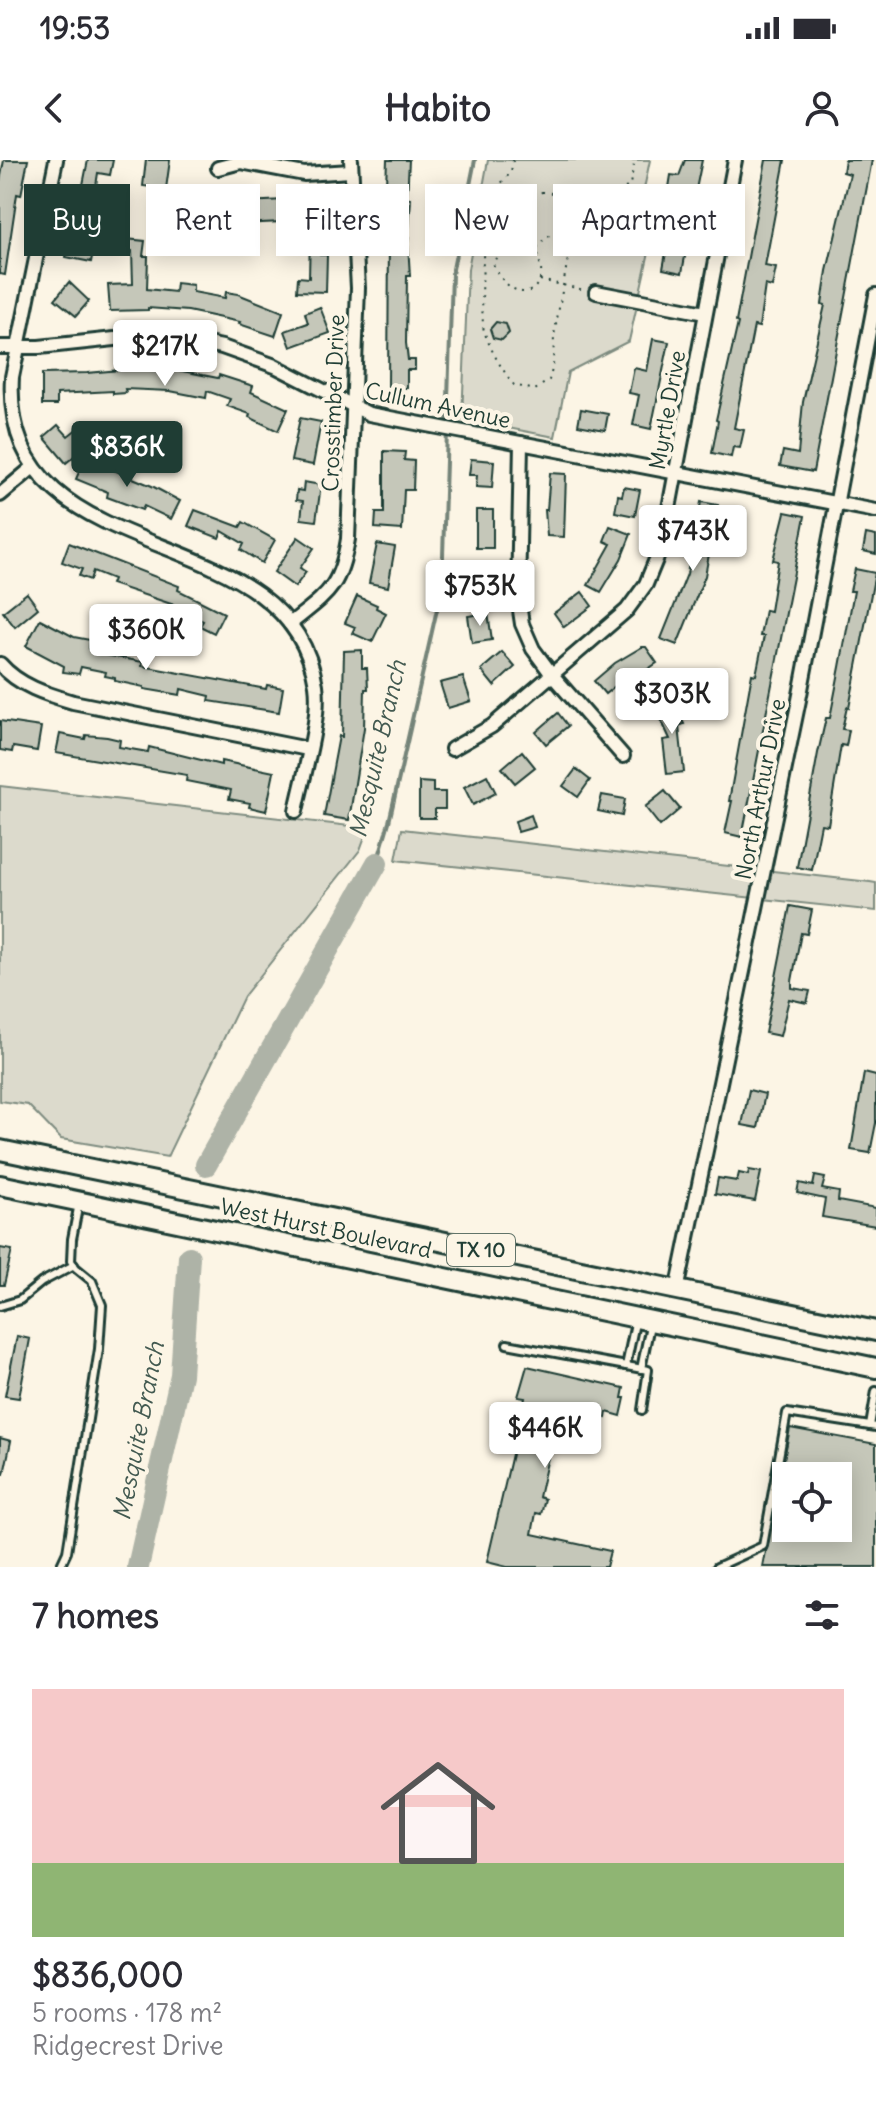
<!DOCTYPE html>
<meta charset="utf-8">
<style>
body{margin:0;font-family:Delius,sans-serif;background:#f2f2f3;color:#2b2b33;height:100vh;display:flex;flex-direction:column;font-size:30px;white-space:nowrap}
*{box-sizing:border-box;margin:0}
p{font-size:26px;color:#7c7c81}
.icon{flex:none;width:44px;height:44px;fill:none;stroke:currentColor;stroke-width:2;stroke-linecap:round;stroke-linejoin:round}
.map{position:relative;height:1407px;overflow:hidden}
.sheet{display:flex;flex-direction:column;background:#fff;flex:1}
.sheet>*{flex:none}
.guide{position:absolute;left:24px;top:24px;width:828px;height:72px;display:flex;gap:16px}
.controls{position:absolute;left:772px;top:1302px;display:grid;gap:16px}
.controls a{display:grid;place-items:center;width:80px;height:80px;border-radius:0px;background:#fff;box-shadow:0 4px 20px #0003;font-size:40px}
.price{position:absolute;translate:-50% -68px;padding:0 18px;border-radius:8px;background:#fff;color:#222;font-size:26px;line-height:52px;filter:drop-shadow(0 2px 4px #0008)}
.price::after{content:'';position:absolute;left:50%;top:48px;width:24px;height:18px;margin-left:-12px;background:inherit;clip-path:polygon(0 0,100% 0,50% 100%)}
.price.active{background:#1f3d34;color:#fff}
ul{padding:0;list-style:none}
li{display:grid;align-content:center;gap:16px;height:424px;padding:0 32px}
li span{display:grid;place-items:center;height:248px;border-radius:0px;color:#555}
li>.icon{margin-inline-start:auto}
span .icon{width:144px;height:144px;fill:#fffc;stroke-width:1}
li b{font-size:34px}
h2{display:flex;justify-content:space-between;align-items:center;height:96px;padding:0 32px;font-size:34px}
.pill{padding:0 28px;border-radius:0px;background:#fff;box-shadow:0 4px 20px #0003;font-size:28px;line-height:72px}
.pill.active{background:#1f3d34;color:#fff}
.status{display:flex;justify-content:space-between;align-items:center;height:56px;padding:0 40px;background:#fff;direction:ltr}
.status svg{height:22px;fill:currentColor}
header{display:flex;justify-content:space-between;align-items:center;height:104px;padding:0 32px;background:#fff;font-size:36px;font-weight:700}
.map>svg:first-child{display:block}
.green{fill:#dcdacc;stroke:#7e8c80;stroke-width:2}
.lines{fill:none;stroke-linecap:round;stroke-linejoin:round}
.stream{stroke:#758479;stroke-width:4}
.river{stroke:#aeb3a7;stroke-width:22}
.building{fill:#c5c7b9;stroke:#1f3d34;stroke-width:2;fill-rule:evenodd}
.lane-casing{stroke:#1f3d34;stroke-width:12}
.street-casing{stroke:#1f3d34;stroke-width:18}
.primary-casing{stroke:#1f3d34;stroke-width:24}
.path{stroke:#1f3d34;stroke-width:2;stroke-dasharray:2 6;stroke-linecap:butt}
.lane{stroke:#fcf5e5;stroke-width:6}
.street{stroke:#fcf5e5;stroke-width:12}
.primary{stroke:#fcf5e5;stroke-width:18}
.labels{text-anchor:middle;stroke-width:8;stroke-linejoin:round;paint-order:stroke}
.shield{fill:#fcf5e5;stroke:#617469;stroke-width:2}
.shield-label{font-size:20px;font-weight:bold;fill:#1f3d34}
.street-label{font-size:22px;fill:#1f3d34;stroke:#fcf5e5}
.water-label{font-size:24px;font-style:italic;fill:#435a51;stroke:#fcf5e5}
</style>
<div class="status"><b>19:53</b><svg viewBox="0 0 49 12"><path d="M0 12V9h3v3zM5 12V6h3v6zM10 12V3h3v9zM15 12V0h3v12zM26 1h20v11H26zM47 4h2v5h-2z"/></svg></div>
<header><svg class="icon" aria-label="back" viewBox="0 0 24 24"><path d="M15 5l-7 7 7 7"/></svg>Habito<svg class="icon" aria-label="person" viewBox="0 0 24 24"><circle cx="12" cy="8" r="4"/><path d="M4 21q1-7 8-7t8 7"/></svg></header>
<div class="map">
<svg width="876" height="1407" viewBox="0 0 876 1407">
<rect width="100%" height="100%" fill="#fcf5e5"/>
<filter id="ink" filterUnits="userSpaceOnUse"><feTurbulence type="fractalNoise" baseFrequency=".0125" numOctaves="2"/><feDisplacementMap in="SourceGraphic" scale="16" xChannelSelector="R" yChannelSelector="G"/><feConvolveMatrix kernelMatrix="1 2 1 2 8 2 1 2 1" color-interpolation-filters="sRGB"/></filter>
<g filter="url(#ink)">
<g class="green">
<polygon points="488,0 650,0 639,53 653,74 629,181 568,212 555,277 462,259 468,109"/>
<polygon points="0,626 368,668 360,690 244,836 167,997 61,979 28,945 0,941"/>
<polygon points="402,669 870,722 876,723 876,751 396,700"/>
</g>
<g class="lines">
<polyline class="stream" points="377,703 389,662 442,427 452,114 475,0"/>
<g class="river">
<polyline points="206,1005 377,703"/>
<polyline points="138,1407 181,1215 189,1097"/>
</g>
</g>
<g class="building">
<polygon points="4,0 28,0 21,35 17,34 5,115 0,114 0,21"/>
<polygon points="88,0 113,0 110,15 98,13 94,38 110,41 107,56 100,54 91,102 66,97 80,25 83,25"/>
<polygon points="146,0 170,0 166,29 143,26"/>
<polygon points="387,0 409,0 407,38 411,39 408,84 410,116 407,116 406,183 408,200 415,200 415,210 407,210 407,228 388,228 389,74 384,73"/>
<polygon points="685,0 702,0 694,39 668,34 671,15 679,16"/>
<polygon points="766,0 785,0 765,106 776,108 772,127 765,125 759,167 754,166 734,268 744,270 740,288 733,287 731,297 712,293 718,261 716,260 738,163 736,162"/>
<polygon points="845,0 872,0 813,312 780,306 783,291 798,294 803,242 825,145 822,144 827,111 850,14 843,12"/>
<polygon points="168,34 198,56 185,73 171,62 167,67 152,56"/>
<polygon points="322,38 324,73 320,73 320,95 327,95 326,132 297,131 298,117 309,118 310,74 308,74 307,55 282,57 282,62 239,64 240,74 206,77 204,55 247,52 247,42"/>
<polygon points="126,79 145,81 143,96 148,96 147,129 175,132 176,123 193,125 193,132 225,138 226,132 238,134 283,152 275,176 239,164 240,162 188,151 148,148 148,150 110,151 108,125 133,124 132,91 124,90"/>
<polygon points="667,87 686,91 682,113 663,109"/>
<polygon points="69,122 89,141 76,156 55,139"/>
<polygon points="320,147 330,173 291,187 285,171 308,163 305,153"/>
<polygon points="496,162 506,164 509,173 502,180 493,178 490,169"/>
<polygon points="653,179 669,182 651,269 633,265 639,235 629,233 634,208 647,211"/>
<polygon points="131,204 167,206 167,208 218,218 219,215 253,226 251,232 288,249 278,271 249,257 250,254 227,246 230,239 207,231 206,238 170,231 125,229 126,233 113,234 113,231 57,234 57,245 42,245 42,214 87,213 131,209"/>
<polygon points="581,249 608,254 605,270 578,265"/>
<polygon points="300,258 321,262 313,305 291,301"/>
<polygon points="58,265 68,276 78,268 91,282 66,303 44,277"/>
<polygon points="384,291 405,292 404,300 414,301 413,330 404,330 402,370 375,368 376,353 384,353"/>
<polygon points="85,298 152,326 180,341 171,359 144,346 142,350 107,337 108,332 76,319"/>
<polygon points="471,299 494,301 492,328 476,327 477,315 469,315"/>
<polygon points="550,313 566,314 564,377 547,376 545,350 547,350"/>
<polygon points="304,322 321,325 316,361 301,359 303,341 296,340 297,330 303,331"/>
<polygon points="624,327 640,330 635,356 615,352 618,335 622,336"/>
<polygon points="701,342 718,345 705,416 677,485 661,479 687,414"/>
<polygon points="195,350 240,367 243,362 275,380 262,403 241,390 244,384 222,371 219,378 188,366"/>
<rect x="476" y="350" width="17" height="38"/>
<polygon points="785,352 805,356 742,677 725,673 732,641 729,641 752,514 756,515 764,476 760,476 765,450 770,451 778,401 773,400"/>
<polygon points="610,366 631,374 621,399 601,432 588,425 611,384 604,381"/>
<polygon points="866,374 876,376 876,394 863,391"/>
<polygon points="298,377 314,388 300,408 306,412 295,427 274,412"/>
<polygon points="69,383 179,426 178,430 224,453 214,473 200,466 203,461 185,452 186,449 111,424 113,419 93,411 90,420 79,416 82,409 62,402"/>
<polygon points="377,384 395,387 388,427 369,423"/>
<polygon points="472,407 491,408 490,439 471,438"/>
<polygon points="855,409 875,413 849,548 847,547 842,569 849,570 846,586 841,585 828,665 821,664 812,710 797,707 818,593 826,558 830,558 840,507 854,431 850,431"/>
<polygon points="582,432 592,446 564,467 554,453"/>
<polygon points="27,433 38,448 15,467 3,452"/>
<polygon points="357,436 377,445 376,448 386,453 372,482 352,473 355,467 345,463"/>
<polygon points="488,453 492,480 472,483 468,456"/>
<polygon points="40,459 74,477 90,480 89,489 101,491 100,494 143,502 142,506 266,529 267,525 283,528 279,552 209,541 210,536 181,529 180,535 144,529 144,527 115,521 115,518 105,516 106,512 81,507 79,514 63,512 64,506 26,486"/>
<polygon points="642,487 646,487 657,503 636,517 634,516 618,529 615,526 605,534 594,521 615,503"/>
<polygon points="362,490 362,508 367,508 368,529 365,529 364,568 349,660 324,656 339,576 342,577 344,491"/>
<polygon points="502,492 515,507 494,526 481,510"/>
<polygon points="463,517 471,541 448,548 440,523"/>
<polygon points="678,538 683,550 678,552 684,564 679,566 684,612 667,614 663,580 670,579 656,549"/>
<polygon points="558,553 568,566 546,584 536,572"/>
<polygon points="0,561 41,567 37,591 13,587 12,592 0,590"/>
<polygon points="60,574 85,579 86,575 107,577 120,580 119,587 148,592 149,587 221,605 221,601 274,612 266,651 249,647 250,643 229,639 231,630 186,621 187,615 56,593"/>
<polygon points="522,591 535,607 515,623 502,608"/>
<polygon points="576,609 590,620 578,637 563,626"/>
<polygon points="487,615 496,633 473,645 464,627"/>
<polygon points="419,622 433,623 433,632 445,632 445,649 435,649 435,658 419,658"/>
<polygon points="665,631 680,649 660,666 645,647"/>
<polygon points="602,635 625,639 622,656 598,651"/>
<polygon points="531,655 535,667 518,672 515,661"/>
<polygon points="790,746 812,750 807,774 801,773 792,821 792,828 810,831 807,843 789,839 780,876 765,873"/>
<polygon points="864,913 876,916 876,963 870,993 851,990"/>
<polygon points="749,930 765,934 758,968 742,965"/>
<polygon points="749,1010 761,1012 755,1041 715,1034 718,1018 737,1021 739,1013 748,1015"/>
<polygon points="815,1016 825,1018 822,1029 839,1032 838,1041 876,1048 876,1066 822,1057 825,1039 797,1033 799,1023 813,1026"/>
<polygon points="0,1088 12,1090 4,1125 0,1125"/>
<polygon points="17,1176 30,1179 19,1238 5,1236"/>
<polygon points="527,1206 624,1228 622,1238 625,1238 621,1256 607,1252 606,1258 599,1257 597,1262 558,1253 539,1337 545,1339 541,1354 536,1353 532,1374 610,1391 606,1407 507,1407 487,1402 525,1238 518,1237"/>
<path d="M790,1268l86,16v123h-113zM786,1316h52v52h-52z"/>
<polygon points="0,1278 11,1281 4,1314 0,1314"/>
</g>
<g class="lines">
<g class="lane-casing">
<g id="lane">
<polyline points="0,1146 20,1140 42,1122 74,1105"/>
<polyline points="507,1184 648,1210 642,1250"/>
<polyline points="626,1206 636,1158"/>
<polyline points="641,1209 650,1165"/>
<polyline points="876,1231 870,1266 876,1267"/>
<polyline points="60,1407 67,1392 99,1189 102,1145 92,1121 76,1108 71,1101 72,1079 79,1043"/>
<polyline points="717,1407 763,1386 787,1253 870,1266"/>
</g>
</g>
<g class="street-casing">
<g id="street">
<path d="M56,0l-44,217c-12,203 276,132 304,308 5,34 -13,91 -20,126"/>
<polyline points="218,8 241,2 304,14 351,11"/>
<polyline points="596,132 705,153"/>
<polyline points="0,187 39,187 124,178 165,178 193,181 222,187 275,206 369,254 876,351"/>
<polyline points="521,283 518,437 522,464 533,489 553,516 623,596"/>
<polyline points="0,335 31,309"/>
<path d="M290,464c37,-30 50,-35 58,-85l10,-251 -7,-128"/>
<path d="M0,504c19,22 46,30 73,38l235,47"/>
<polyline points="452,589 492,566 627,450 646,424 662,385 735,0"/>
<polyline points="677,1131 799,540 876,135"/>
</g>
</g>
<g class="primary-casing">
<g id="primary">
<polyline points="0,990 876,1171"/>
<polyline points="0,1025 876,1208"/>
</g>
</g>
<g class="path">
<path d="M513,0c-1,20 -15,22 -23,35 -7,11 -10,122 -6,136 7,20 17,37 30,54l21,5 14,-10 4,-14 1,-30 14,-78 10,-22 20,-24 32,-28 5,-24"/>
<path d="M542,32c9,0 18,2 24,10 18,25 -18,29 -28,44 -2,11 6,22 2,33 -12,29 -42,3 -47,-16l13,-22 -1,-9 -7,-13c8,-12 29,-23 44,-27z"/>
<polyline points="540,120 585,130"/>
</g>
<use href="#lane" class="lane"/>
<use href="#street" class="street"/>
<use href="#primary" class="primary"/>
</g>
</g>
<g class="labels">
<rect class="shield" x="447" y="1074" width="68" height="32" rx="6"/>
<g class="shield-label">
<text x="481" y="1097">TX 10</text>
</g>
<g class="street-label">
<text transform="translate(333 243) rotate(-88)" y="8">Crosstimber Drive</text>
<text transform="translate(438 245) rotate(12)" y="8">Cullum Avenue</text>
<text transform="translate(667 250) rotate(-80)" y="8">Myrtle Drive</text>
<text transform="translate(760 629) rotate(-79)" y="8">North Arthur Drive</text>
<text transform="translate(326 1068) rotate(12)" y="8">West Hurst Boulevard</text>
</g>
<g class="water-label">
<text transform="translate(378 589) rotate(-77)" y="8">Mesquite Branch</text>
<text transform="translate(139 1271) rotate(-79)" y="8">Mesquite Branch</text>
</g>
</g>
</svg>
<div class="controls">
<a><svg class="icon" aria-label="locate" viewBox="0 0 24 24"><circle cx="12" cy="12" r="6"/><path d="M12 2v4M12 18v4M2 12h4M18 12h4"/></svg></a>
</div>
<b class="price" style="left:165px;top:228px">$217K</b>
<b class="price active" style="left:127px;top:329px">$836K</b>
<b class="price" style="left:693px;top:413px">$743K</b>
<b class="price" style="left:480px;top:468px">$753K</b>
<b class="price" style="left:146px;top:512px">$360K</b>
<b class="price" style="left:672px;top:576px">$303K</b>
<b class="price" style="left:545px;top:1310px">$446K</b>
<div class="guide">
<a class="pill active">Buy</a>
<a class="pill">Rent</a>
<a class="pill">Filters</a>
<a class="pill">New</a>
<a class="pill">Apartment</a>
</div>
</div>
<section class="sheet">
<h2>7 homes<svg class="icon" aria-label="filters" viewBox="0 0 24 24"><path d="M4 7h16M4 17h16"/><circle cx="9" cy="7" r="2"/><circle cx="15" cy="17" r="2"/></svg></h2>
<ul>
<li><span style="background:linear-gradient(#f6c9c9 70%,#8fb573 0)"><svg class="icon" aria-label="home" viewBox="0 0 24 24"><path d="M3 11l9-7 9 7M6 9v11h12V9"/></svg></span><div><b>$836,000</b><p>5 rooms · 178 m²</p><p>Ridgecrest Drive</p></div></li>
</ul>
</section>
